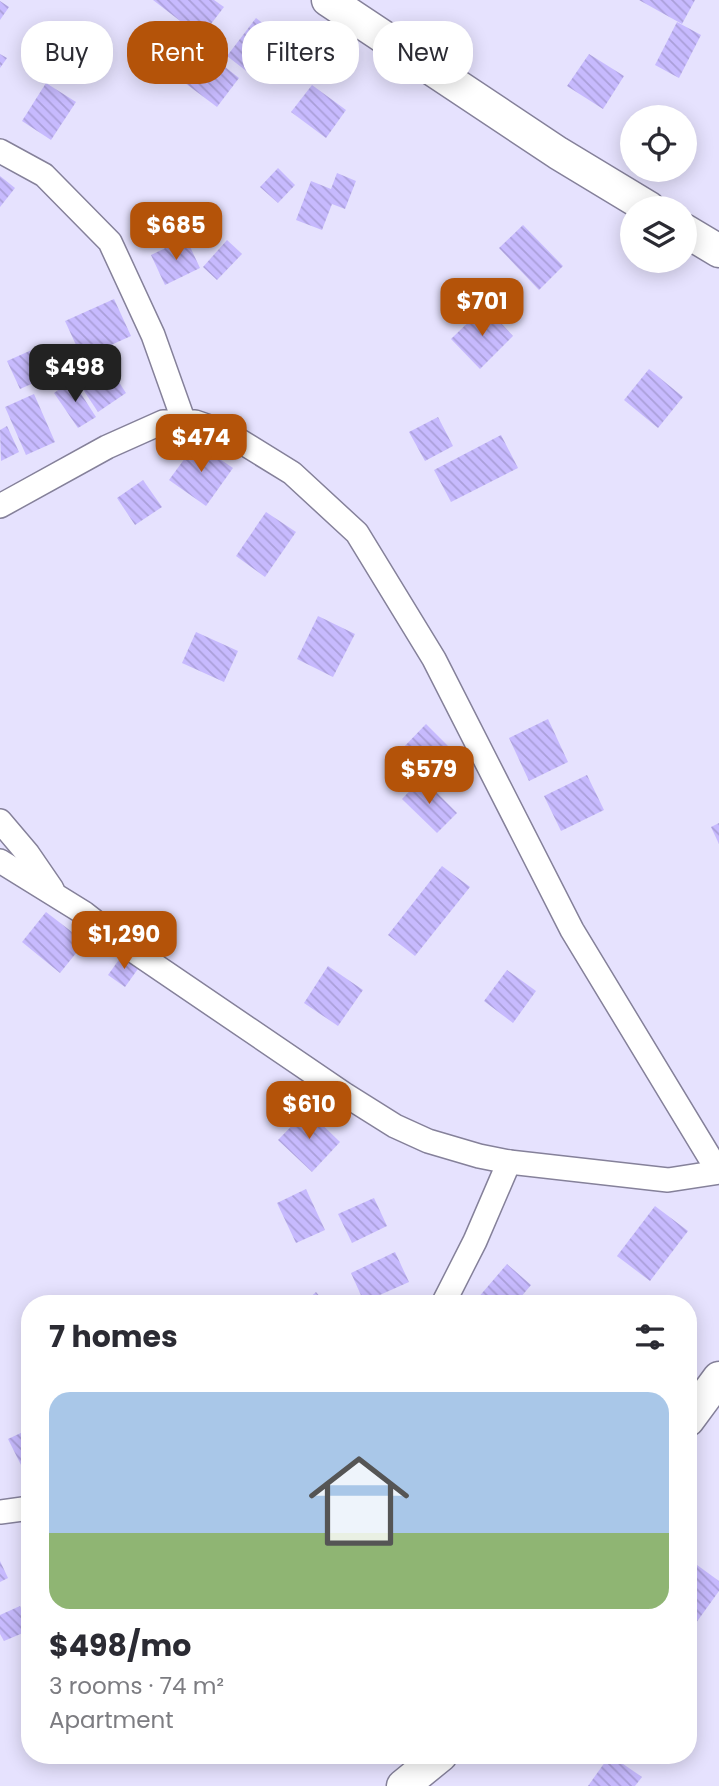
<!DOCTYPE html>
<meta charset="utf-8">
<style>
body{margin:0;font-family:Poppins,sans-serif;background:#f7f7f7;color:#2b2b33;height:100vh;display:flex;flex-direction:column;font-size:26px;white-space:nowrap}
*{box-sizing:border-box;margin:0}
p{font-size:23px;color:#7c7c81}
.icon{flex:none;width:38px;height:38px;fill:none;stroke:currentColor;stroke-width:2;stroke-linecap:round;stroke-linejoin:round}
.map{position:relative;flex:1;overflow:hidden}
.sheet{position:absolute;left:21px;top:1295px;width:676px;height:469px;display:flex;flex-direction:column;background:#fff;border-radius:28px;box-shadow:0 4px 18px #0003}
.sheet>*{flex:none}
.guide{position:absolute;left:21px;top:21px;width:677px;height:63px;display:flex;gap:14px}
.tools{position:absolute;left:620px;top:105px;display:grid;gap:14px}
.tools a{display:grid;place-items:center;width:77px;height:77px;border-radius:50%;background:#fff;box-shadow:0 4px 18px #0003;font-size:35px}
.price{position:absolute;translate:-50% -60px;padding:0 16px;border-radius:14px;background:#b45309;color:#fff;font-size:23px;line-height:46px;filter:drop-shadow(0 2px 4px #0008)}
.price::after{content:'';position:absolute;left:50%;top:42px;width:21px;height:16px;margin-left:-10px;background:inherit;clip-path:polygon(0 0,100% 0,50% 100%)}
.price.on{background:#222;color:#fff}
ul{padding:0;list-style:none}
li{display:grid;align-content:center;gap:14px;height:371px;padding:0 28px}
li+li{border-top:2px solid #e1e1e2}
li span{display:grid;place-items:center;height:217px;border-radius:21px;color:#555}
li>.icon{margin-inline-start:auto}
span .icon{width:126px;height:126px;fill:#fffc;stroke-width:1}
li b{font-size:30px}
h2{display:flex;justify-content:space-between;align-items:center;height:84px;padding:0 28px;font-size:30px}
.tag{padding:0 24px;border-radius:28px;background:#fff;box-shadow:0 4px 18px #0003;font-size:24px;line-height:63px}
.tag.on{background:#b45309;color:#fff}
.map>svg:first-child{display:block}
.building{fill:url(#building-back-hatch)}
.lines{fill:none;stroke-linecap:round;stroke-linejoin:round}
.street-casing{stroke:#85819a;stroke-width:26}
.secondary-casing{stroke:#85819a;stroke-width:35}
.street{stroke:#fff;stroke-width:23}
.secondary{stroke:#fff;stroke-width:32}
</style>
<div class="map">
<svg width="719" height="1786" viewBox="0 0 719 1786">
<defs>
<pattern id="building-back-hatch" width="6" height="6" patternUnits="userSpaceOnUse" patternTransform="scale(1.75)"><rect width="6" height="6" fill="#c7bafe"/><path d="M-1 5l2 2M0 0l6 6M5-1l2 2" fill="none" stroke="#aa9fd9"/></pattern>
</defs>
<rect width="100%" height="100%" fill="#e6e2fe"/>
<g class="building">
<polygon points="153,0 214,0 224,7 201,37"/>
<polygon points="639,0 695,0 682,24"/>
<polygon points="0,1 9,7 0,20"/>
<polygon points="256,18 283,39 254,77 227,56"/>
<polygon points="677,22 701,35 679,78 655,65"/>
<polygon points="196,44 239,78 217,107 173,74"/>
<polygon points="0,54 7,58 0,68"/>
<polygon points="589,54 624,76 603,109 567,86"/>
<polygon points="46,83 76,102 51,140 22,121"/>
<polygon points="312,85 346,110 326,138 291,112"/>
<polygon points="278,168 295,185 278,203 260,187"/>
<polygon points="337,173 356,181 345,209 332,204 322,230 296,220 311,181 331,189"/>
<polygon points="0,176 15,188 0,207"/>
<polygon points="523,225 563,266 539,290 499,248"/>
<polygon points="186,238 200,268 165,285 151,255"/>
<polygon points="227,240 242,254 217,280 203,267"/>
<polygon points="114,299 131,336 82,358 65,321"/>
<polygon points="485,306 513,336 480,369 451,339"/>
<polygon points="43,345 56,373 20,389 7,361"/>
<polygon points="101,355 126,393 98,412 72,373"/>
<polygon points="649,369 683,397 658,428 624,400"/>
<polygon points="72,380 96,417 78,428 54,393"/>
<polygon points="34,394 55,442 26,455 5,407"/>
<polygon points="438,417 453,446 425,461 409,432"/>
<polygon points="7,426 19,452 1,461 0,430"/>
<polygon points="501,435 518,468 451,502 434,470"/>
<polygon points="196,443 233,468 206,506 169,480"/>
<polygon points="143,480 162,507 135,525 117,498"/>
<polygon points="266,512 296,532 265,577 236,556"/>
<polygon points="318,616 355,634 333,677 297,659"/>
<polygon points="196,632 238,651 224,682 182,663"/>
<polygon points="548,719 568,762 529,781 509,738"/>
<polygon points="426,724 450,748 424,775 400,751"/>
<polygon points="587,775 604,810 561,831 544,796"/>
<polygon points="422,778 457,813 437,833 402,799"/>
<polygon points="719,823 719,844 711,827"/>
<polygon points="442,866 470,887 415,956 388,935"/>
<polygon points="46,912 85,942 60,973 22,942"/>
<polygon points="123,954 140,966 125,987 108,975"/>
<polygon points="328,966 363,990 338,1026 304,1003"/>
<polygon points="507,970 536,991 513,1023 484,1001"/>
<polygon points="307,1110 340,1142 312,1172 278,1140"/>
<polygon points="306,1189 325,1230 296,1243 277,1203"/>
<polygon points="374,1198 387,1226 352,1243 338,1214"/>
<polygon points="655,1206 688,1231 650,1281 617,1256"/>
<polygon points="395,1252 409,1282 364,1302 351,1273"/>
<polygon points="507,1264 531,1285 515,1304 482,1304 477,1299"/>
<polygon points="316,1292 326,1304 303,1304"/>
<polygon points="25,1431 30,1441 30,1461 21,1465 8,1439"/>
<polygon points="0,1561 8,1578 0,1582"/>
<polygon points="697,1565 719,1581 719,1591 688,1634 688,1578"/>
<polygon points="20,1606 30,1630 4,1641 0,1634 0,1615"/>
<polygon points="610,1755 642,1777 635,1786 588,1786"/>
</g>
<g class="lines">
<g class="street-casing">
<g id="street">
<polyline points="0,151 44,175 110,242 153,335 184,422"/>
<polyline points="0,506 107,447 163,422 195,422 227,433 292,473 357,533 434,659 572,930 718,1171"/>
<polyline points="0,821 28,854 52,889"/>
<polyline points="0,861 84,913 125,945 344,1094 395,1126 428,1141 479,1156 509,1162 668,1180 719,1172"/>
<polyline points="443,1304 475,1241 509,1162"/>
<polyline points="0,1512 30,1508"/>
</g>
</g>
<g class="secondary-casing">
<g id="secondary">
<polyline points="328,0 558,153 649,208"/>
<polyline points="684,230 719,251"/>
<polyline points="688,1420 719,1378"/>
<polyline points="403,1786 441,1755"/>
</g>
</g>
<use href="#street" class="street"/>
<use href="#secondary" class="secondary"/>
</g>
</svg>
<div class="tools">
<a><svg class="icon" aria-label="locate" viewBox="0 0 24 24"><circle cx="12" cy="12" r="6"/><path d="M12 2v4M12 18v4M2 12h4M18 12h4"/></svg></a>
<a><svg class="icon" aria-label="layers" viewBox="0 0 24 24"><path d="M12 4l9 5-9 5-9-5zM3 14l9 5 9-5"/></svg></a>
</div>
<b class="price" style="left:176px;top:262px">$685</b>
<b class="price" style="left:482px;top:338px">$701</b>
<b class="price on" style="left:75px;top:404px">$498</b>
<b class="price" style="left:201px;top:474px">$474</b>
<b class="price" style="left:429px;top:806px">$579</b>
<b class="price" style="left:124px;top:971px">$1,290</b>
<b class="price" style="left:309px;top:1141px">$610</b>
<div class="guide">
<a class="tag">Buy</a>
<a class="tag on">Rent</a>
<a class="tag">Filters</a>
<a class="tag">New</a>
</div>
<section class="sheet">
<h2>7 homes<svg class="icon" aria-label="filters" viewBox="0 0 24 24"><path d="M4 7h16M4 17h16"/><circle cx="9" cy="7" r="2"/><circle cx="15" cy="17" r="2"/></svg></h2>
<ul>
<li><span style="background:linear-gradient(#a9c7e8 65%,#8fb573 0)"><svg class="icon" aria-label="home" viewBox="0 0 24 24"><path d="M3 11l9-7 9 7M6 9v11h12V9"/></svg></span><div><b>$498/mo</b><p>3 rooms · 74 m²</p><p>Apartment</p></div></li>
</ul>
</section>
</div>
